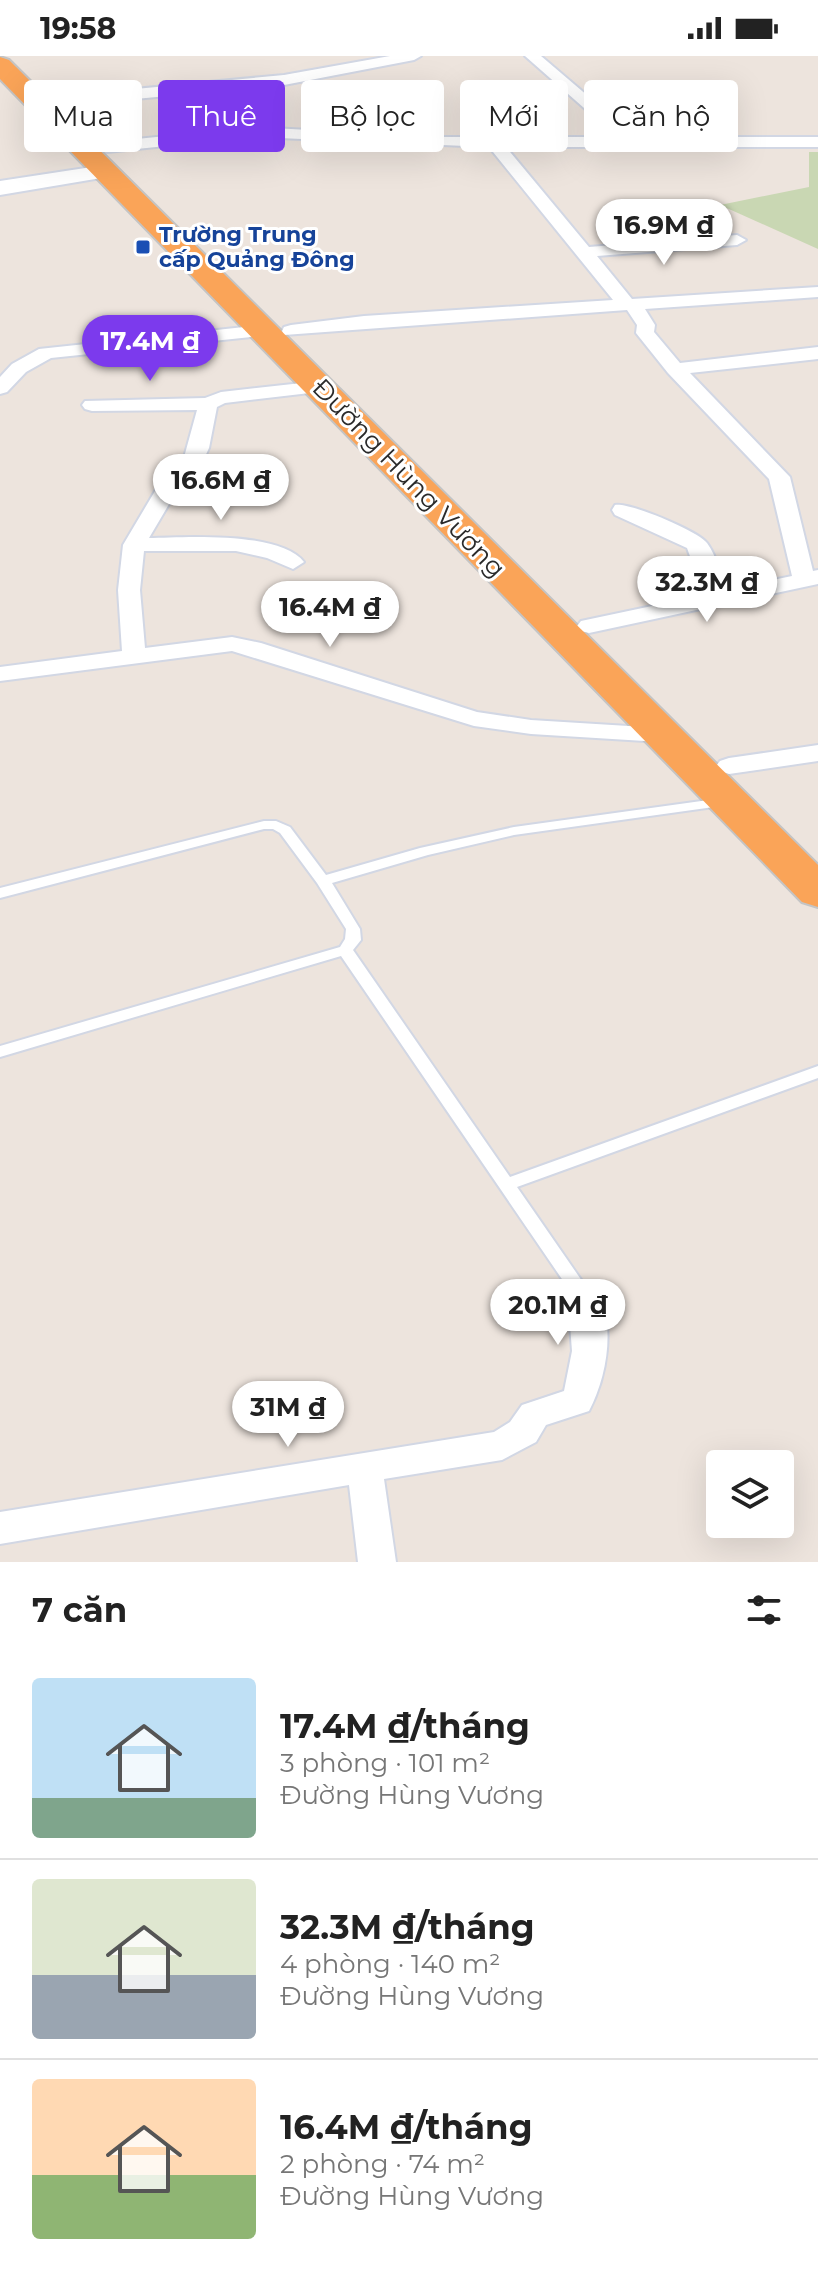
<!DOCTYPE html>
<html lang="vi">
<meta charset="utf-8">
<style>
body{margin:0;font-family:Montserrat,sans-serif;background:#f6f6f6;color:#222;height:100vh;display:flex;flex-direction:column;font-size:30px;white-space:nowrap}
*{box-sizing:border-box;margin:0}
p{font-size:26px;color:#767676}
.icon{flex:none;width:44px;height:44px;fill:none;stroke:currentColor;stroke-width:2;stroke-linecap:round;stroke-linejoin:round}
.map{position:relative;height:1506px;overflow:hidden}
.drawer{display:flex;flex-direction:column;background:#fff;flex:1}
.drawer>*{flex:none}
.hud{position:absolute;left:24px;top:24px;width:770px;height:72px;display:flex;gap:16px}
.fabs{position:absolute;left:706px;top:1394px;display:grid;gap:16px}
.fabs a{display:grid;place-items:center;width:88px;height:88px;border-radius:8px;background:#fff;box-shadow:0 8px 32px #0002;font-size:40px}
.price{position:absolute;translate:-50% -68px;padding:0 18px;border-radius:28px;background:#fff;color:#222;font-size:26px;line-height:52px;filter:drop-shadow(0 2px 4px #0008)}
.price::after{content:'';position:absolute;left:50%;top:48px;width:24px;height:18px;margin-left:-12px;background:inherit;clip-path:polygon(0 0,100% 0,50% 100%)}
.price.active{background:#7c3aed;color:#fff}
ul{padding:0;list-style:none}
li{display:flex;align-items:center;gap:24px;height:200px;padding:0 32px}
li+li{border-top:2px solid #e0e0e0}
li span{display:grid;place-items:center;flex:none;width:224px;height:160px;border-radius:8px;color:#555}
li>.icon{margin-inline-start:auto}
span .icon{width:96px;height:96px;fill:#fffc;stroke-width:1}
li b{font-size:34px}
h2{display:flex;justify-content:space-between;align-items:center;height:96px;padding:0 32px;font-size:34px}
.pill{padding:0 28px;border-radius:8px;background:#fff;box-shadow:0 8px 32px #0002;font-size:28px;line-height:72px}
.pill.active{background:#7c3aed;color:#fff}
.status{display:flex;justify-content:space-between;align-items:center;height:56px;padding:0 40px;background:#fff;direction:ltr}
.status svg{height:22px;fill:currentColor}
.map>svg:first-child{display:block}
.cemetery{fill:#c9d7b3}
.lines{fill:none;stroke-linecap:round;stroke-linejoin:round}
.service-casing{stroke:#d2d7e4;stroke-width:4}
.minor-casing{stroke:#d2d7e4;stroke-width:4}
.tertiary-casing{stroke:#d2d7e4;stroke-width:4}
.trunk-casing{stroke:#c4c4c4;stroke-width:4}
.service{fill:#fff;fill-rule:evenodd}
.minor{fill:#fff;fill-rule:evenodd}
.tertiary{fill:#fff;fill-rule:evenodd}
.trunk{fill:#faa458;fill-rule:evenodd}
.transit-dot{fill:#1a4fb4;stroke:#fff;stroke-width:3}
.labels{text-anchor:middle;stroke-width:6;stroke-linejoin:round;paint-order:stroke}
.far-transit-label{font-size:22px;font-weight:bold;fill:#164399;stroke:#fff;text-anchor:start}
.street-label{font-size:26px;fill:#2b2b2b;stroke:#fff}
</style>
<div class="status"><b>19:58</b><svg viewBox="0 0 49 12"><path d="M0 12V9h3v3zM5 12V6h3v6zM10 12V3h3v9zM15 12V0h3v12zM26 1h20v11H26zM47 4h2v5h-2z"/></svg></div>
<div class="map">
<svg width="818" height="1506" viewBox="0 0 818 1506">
<rect width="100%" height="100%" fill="#ede4dd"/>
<polygon class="cemetery" points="809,96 818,96 818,193 720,149 809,131"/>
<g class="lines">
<g class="service-casing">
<polygon id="service" points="723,742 728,743 730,746 728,749 514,779 428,799 332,827 360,873 361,884 353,894 510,1121 818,1010 818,1022 517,1131 591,1238 594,1243 591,1248 585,1250 579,1248 341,900 0,1001 0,990 340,891 345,883 346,873 317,827 280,777 273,773 264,773 0,842 0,832 264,765 276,765 290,771 326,819 420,792 514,771"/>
</g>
<g class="minor-casing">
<g id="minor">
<polygon points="390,0 421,0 414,4 284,29 60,50 52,45 60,40 284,19"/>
<path d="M525,0h16l95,81h182v10h-312l83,100 148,-12 9,5 -9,5 -140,11 35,43 186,-12v10l-173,12 10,16 -1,7 26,31 138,-16v12l-128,14 100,104 23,94 5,-1v14l-229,49 -8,-2 -4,-5 4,-5 123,-26 -17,-47 -72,-33 -3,-5 3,-5c14,-3 83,26 92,38 10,13 13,32 18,47l67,-14 -23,-97 -101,-106 -32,-40 1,-8 -10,-15 -343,25 -2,-4 2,-4 7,-2 73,-9 249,-16 -124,-153 -234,-10 -148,15 -8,-5 8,-5 148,-15 179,10h183z"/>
<polygon points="264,269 271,271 273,275 271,279 51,302 26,316 7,336 0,338 0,321 12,308 39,293"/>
<path d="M320,325l10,6 -3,4 -102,12 -8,4 -8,41 -7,15 -27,31 -26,44c36,-1 131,-7 155,24l-11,7 -26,-11 -31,-7h-92l-4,39 5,58 87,-11 29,6 216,69 54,8 130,8 9,2 3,5 -3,5 -9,2 -130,-8 -57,-8 -242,-75 -232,30v-14l122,-16 -4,-61 5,-45 35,-59 25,-25 14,-51 -105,1 -7,-2 -3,-4 3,-4 120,-3 16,-6z"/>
<polygon points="818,689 818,705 729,718 720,715 716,710 720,705 729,702"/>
<path d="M585,1230l12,4c19,35 10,87 -8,121l-43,14 -10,17 -34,18 -118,19 12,83h-38l-9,-77 -349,59v-32l494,-80 16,-10 12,-17 42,-14 8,-40 -4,-52 5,-9z"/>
</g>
</g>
<g class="tertiary-casing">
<polygon id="tertiary" points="105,109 113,110 116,115 113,120 0,139 0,125"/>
</g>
<g class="trunk-casing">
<polygon id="trunk" points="0,1 9,4 818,809 818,851 802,846 0,23"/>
</g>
<use href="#service" class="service"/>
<use href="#minor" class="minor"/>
<use href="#tertiary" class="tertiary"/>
<use href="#trunk" class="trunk"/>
</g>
<rect class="transit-dot" x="135" y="183" width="16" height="16" rx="4"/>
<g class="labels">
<g class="far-transit-label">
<text x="159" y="186">Trường Trung<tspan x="159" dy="25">cấp Quảng Đông</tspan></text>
</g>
<g class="street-label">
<text transform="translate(409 422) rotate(46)" y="9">Đường Hùng Vương</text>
</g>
</g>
</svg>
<div class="fabs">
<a><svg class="icon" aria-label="layers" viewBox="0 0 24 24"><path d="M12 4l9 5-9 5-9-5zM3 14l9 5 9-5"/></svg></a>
</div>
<b class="price" style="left:664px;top:211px">16.9M ₫</b>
<b class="price active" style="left:150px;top:327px">17.4M ₫</b>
<b class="price" style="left:221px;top:466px">16.6M ₫</b>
<b class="price" style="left:707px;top:568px">32.3M ₫</b>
<b class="price" style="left:330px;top:593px">16.4M ₫</b>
<b class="price" style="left:558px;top:1291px">20.1M ₫</b>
<b class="price" style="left:288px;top:1393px">31M ₫</b>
<div class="hud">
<a class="pill">Mua</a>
<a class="pill active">Thuê</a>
<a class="pill">Bộ lọc</a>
<a class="pill">Mới</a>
<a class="pill">Căn hộ</a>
</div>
</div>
<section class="drawer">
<h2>7 căn<svg class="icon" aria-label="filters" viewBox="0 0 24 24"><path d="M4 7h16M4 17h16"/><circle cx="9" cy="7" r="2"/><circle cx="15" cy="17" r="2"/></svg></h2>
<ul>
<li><span style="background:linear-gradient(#bfe0f5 75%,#7fa58c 0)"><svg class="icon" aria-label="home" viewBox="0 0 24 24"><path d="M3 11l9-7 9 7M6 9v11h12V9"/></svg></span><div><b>17.4M ₫/tháng</b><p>3 phòng · 101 m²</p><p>Đường Hùng Vương</p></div></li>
<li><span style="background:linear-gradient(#dfe7d0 60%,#9aa5b1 0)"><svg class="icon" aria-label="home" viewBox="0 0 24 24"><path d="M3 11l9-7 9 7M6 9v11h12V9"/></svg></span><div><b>32.3M ₫/tháng</b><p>4 phòng · 140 m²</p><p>Đường Hùng Vương</p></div></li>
<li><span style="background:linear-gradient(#ffd9b3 60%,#8fb573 0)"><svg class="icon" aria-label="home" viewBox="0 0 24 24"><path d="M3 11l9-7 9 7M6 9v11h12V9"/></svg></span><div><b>16.4M ₫/tháng</b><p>2 phòng · 74 m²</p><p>Đường Hùng Vương</p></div></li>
</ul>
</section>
